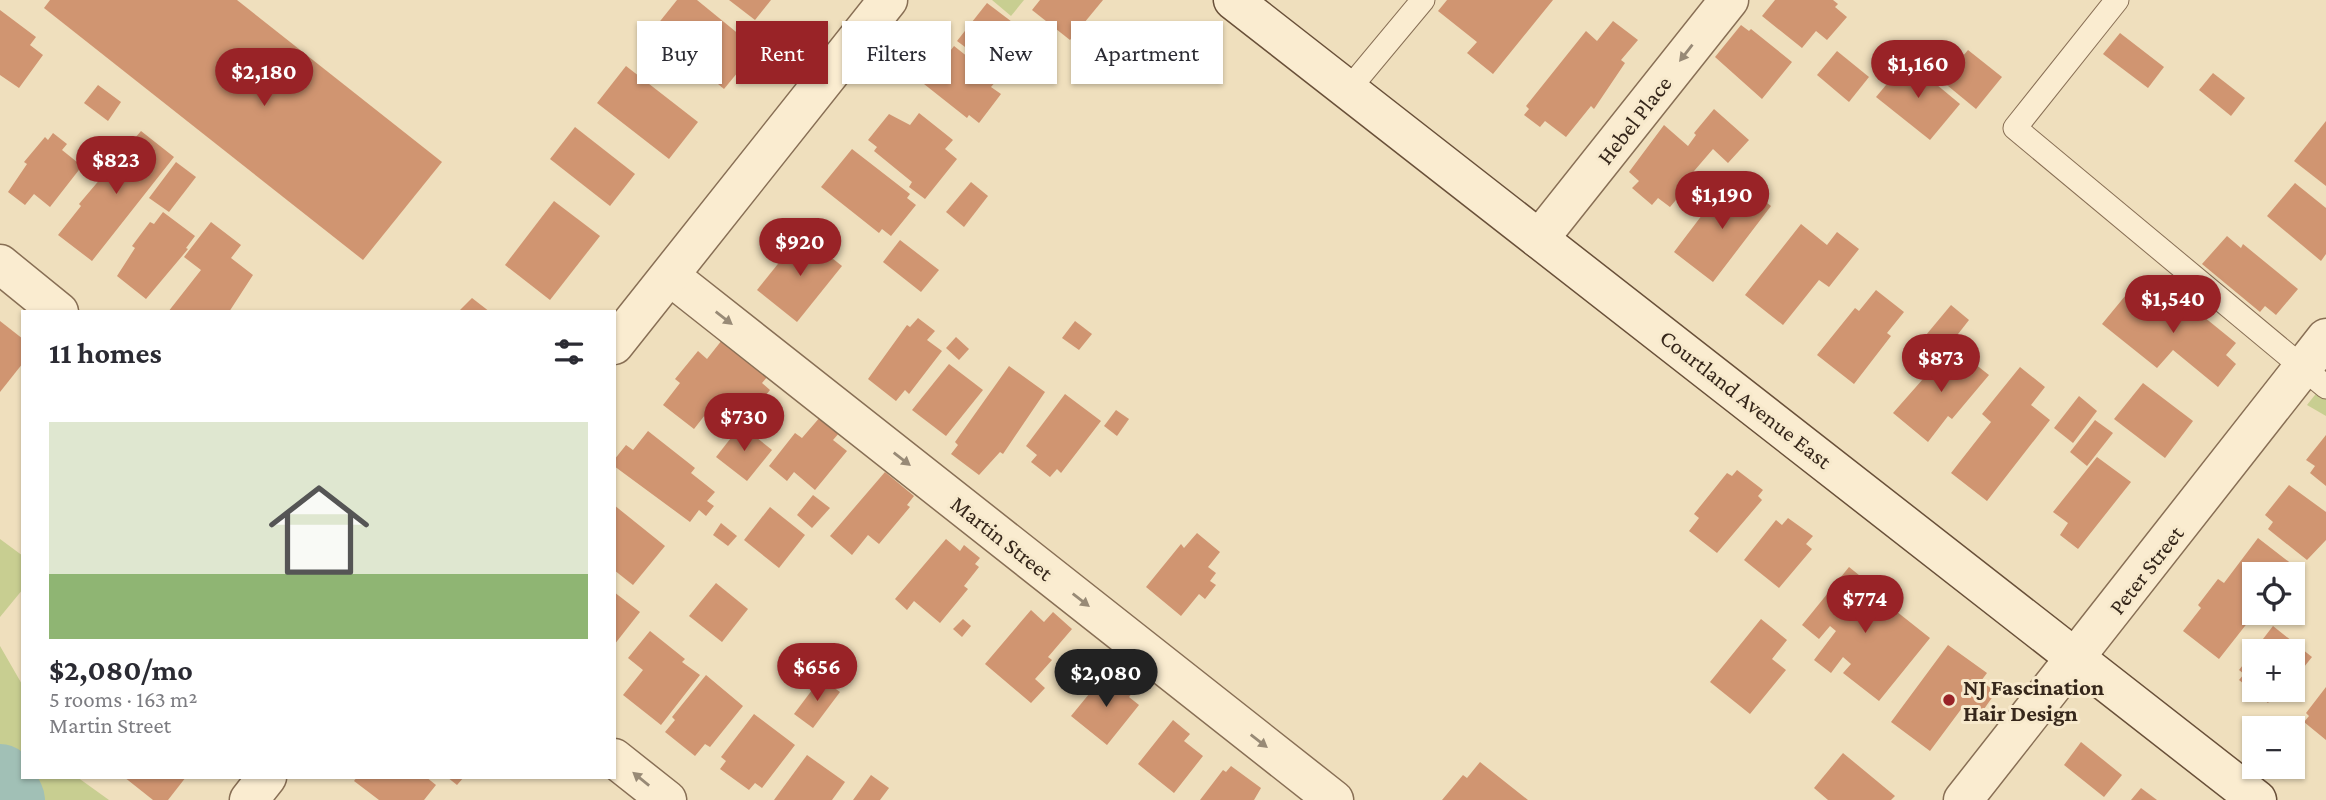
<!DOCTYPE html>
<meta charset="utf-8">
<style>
body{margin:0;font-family:"Crimson Pro",serif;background:#f7f7f7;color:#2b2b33;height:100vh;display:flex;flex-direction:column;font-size:26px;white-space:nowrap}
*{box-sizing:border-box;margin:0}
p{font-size:23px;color:#7c7c81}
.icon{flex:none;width:38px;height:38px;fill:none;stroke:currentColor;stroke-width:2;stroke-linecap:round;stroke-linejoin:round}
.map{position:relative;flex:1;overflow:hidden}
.drawer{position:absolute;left:21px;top:310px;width:595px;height:469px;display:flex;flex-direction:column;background:#fff;border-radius:0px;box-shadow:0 2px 5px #0004}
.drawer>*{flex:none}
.banner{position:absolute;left:637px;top:21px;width:665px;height:63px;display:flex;gap:14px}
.controls{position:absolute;left:2242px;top:562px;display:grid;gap:14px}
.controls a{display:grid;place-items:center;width:63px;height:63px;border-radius:0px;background:#fff;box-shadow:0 2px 5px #0004;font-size:35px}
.price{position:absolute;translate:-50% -60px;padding:0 16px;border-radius:24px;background:#992327;color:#fff;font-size:23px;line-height:46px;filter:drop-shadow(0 2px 4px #0008)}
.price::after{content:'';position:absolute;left:50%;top:42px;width:21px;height:16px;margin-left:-10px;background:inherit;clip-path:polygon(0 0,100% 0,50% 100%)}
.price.current{background:#222;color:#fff}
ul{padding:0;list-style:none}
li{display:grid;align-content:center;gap:14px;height:371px;padding:0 28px}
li+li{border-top:2px solid #e1e1e2}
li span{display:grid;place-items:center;height:217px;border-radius:0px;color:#555}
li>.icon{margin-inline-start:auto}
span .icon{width:126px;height:126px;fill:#fffc;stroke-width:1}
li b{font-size:30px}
h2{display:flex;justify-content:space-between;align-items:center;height:84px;padding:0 28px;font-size:30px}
.chip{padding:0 24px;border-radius:0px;background:#fff;box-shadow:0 2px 5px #0004;font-size:24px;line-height:63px}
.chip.current{background:#992327;color:#fff}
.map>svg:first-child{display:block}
.green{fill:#c8ce91}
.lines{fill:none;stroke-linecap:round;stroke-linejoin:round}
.river{stroke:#a1c0b6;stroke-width:70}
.building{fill:#d09571}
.service-casing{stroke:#886f55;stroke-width:25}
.minor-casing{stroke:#886f55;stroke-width:41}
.secondary-casing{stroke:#695039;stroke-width:41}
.service{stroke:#faecd0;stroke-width:23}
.minor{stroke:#faecd0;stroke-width:38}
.secondary{stroke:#faecd0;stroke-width:38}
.oneway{fill:#988a76}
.poi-dot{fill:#992327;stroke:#f7e9cc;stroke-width:2.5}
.labels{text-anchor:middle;stroke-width:6;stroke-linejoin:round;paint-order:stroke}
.street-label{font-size:23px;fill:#36271b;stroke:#f7e9cc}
.poi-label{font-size:23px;font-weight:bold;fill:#36271b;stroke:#f7e9cc;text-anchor:start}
</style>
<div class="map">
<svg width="2326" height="800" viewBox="0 0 2326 800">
<rect width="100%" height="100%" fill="#efdfbd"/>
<g class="green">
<polygon points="992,0 1024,0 1011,16"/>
<polygon points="2326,381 2326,416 2307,405"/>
<polygon points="0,539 23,556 23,589 0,617"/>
<polygon points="0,646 23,686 23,777 77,777 109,800 0,800"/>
</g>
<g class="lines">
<polyline class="river" points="0,779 10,800"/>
</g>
<g class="building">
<polygon points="50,0 237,0 442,162 363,260 44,8"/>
<polygon points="677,0 697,0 757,49 724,89 653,30"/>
<polygon points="729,0 771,0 755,20"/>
<polygon points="1040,0 1103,0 1070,40 1032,10"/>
<polygon points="1447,0 1553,0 1493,74 1467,53 1477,42 1438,11"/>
<polygon points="1775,0 1833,0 1838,4 1835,7 1847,17 1827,40 1816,31 1802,48 1762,16"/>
<polygon points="987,3 1033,38 1004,76 957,41"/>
<polygon points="0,10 36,37 30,45 43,55 19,88 0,75"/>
<polygon points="1613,21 1638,40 1621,60 1625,63 1594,109 1591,106 1566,137 1545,121 1540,127 1524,115 1529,109 1526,106 1586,31 1597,41"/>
<polygon points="1741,25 1749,31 1751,29 1792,62 1762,99 1715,57"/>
<polygon points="2120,33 2164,67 2148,88 2103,54"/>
<polygon points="954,46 997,80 991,87 1001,94 979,123 969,115 967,118 924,84 927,81 918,74 931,57 940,64"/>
<polygon points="1968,50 2002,77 1976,109 1942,81"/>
<polygon points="1837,51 1869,77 1849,102 1817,75"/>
<polygon points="1907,60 1960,104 1930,140 1876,97"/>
<polygon points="626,66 698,122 669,159 597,103"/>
<polygon points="2213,73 2245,98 2231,116 2199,90"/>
<polygon points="98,85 121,102 108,121 84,103"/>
<polygon points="1714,109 1749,140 1728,163 1713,149 1688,178 1692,181 1670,207 1658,198 1652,205 1632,188 1639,181 1629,172 1664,125 1688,146 1696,135 1694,133"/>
<polygon points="919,113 953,140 945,149 957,159 925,199 909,187 912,182 874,151 877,147 868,140 889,114 910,125"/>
<polygon points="2326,121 2326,186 2294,161"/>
<polygon points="575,127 635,174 610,206 550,159"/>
<polygon points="141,131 174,157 92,261 58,235 81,206 79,204"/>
<polygon points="53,133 67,144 62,150 82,166 50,207 34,194 25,205 8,192 27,164 24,162 45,137 48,140"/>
<polygon points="852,149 910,194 907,198 916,205 891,236 882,229 879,233 821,187"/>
<polygon points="176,162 196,177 169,212 149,198"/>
<polygon points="1739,181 1771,206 1713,282 1674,252 1718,194 1725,199"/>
<polygon points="971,182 988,196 964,227 946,212"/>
<polygon points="2295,183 2326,208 2326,254 2321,261 2267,216"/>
<polygon points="554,201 600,236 550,300 505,265"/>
<polygon points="163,212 195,236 186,248 188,249 146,299 117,276 135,248 132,246 150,222 154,224"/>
<polygon points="211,222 241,245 231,258 253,275 229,312 168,312 201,270 184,257"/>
<polygon points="1801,224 1827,245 1837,232 1859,249 1829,287 1819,280 1783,325 1745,295"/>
<polygon points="802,234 842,266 797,322 757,290"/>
<polygon points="2227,236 2241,248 2243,244 2298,289 2276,315 2265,306 2260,312 2202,264"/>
<polygon points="900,240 939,270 921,292 883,262"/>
<polygon points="1876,290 1904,312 1887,333 1891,336 1854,384 1817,355 1855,308 1859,311"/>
<polygon points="2130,290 2155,311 2172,291 2236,343 2226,355 2236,364 2218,387 2173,350 2157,368 2102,324"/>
<polygon points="472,298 490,312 458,312"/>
<polygon points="1951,305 1969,320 1940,357 1921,341"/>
<polygon points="918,318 935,331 927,340 942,351 909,394 905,390 896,401 868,379 907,325 910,327"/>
<polygon points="0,321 23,339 23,363 0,392"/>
<polygon points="1075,321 1092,334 1079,350 1062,338"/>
<polygon points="956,337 969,349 959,360 946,348"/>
<polygon points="722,340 768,376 762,383 770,390 746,420 716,401 694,429 663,405 680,383 675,379 698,351 707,359"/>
<polygon points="1952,346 1989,375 1952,419 1948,416 1928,442 1893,413"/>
<polygon points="949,364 983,390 946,436 912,410"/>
<polygon points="1009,366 1045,392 1003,454 1000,452 979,475 951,454 958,445 955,442"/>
<polygon points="2020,367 2045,387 2031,405 2050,420 1987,501 1951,473 1991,422 1982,414"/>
<polygon points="2143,383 2193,421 2165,458 2114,419"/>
<polygon points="1065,394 1101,421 1061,473 1057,469 1050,477 1031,462 1037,455 1026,446"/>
<polygon points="2079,396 2097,411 2073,443 2054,428"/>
<polygon points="1116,410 1129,419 1117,436 1104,426"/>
<polygon points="821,416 840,432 833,440 847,451 815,490 794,472 787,481 769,466 795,433 802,438"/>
<polygon points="2095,420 2113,433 2087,466 2070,452"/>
<polygon points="741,425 772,450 747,481 716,457"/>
<polygon points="648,431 695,468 691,473 715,492 707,501 714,506 706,516 699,510 690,522 614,466 614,460 626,445 633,450"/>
<polygon points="2326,435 2326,486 2310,473 2315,466 2306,460"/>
<polygon points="2097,457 2131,482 2078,549 2060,535 2068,523 2053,512"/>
<polygon points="1737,470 1763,490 1758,496 1762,500 1717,553 1689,531 1699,518 1694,514 1727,473 1732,476"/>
<polygon points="885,472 914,496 907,505 910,507 879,544 868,535 852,555 830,536"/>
<polygon points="2289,485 2326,512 2326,540 2307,560 2268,529 2273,522 2265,515"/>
<polygon points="813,495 830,508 812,528 797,515"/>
<polygon points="614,505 665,546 633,585 614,570"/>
<polygon points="770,507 805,535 779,568 744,540"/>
<polygon points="1788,518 1813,536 1806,544 1812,549 1779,588 1744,560 1776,520 1782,525"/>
<polygon points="721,523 737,536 728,546 713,535"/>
<polygon points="1197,533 1220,552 1208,567 1216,573 1210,581 1216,585 1205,599 1199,594 1181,616 1146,587 1181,544 1184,548"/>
<polygon points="2258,538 2293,565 2286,574 2254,574 2256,612 2219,659 2183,631 2201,608 2198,605 2218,579 2224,583"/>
<polygon points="946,539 960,551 964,545 980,558 975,564 979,567 964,586 968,589 940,623 914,601 907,610 895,599"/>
<polygon points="1849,567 1880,592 1877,596 1930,638 1879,701 1843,673 1851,664 1843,657 1831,673 1814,660 1836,631 1830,626 1819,639 1802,625"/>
<polygon points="716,583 748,609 722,642 689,616"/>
<polygon points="614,592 640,612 614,645"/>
<polygon points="1031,610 1044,622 1053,612 1072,629 1048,657 1052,660 1035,679 1045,688 1031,703 985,664"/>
<polygon points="963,619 971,626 962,637 953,629"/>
<polygon points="1761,619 1787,640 1772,659 1786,670 1750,714 1710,682"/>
<polygon points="2273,626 2312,657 2292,682 2292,651 2254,651 2254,690 2283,690 2276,699 2273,696 2268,703 2239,680 2244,674 2239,670"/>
<polygon points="650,631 685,659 682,662 700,675 661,725 623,695 643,670 628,658"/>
<polygon points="1948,645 1987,673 1981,681 1996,692 1977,719 1962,708 1930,751 1891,722"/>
<polygon points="1111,674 1133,692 1129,697 1139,705 1107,745 1071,716 1103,677 1107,679"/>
<polygon points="706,675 743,706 710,747 705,744 695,756 665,732 675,720 672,717"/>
<polygon points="821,678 840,692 813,728 794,714"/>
<polygon points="2326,687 2326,740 2304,722 2309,716 2306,713"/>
<polygon points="754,714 795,745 762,788 755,783 749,790 720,769 726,761 721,757"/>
<polygon points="1173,720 1190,734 1184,741 1203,756 1174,793 1138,764"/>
<polygon points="2081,742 2122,775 2104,797 2064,765"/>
<polygon points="1843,753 1895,796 1891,800 1828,800 1814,788"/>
<polygon points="807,755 845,782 832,800 774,800"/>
<polygon points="1480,762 1528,800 1442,800 1463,775 1467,778"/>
<polygon points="1231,766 1261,788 1254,800 1200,800 1223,770 1226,772"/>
<polygon points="871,775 889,788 880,800 853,800"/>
<polygon points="124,777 186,777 168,800 153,800"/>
<polygon points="357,777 426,777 436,785 424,800 379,800 354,781"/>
<polygon points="447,777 464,777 457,785"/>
<polygon points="2141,788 2157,800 2131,800"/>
</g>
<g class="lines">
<g class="service-casing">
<g id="service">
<polyline points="2117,0 2015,128 2326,387"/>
<polyline points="1348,90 1423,0"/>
</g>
</g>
<g class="minor-casing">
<g id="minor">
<polyline points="1539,239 1729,0"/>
<polyline points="0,264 59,312"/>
<polyline points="670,276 1334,800"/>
<polyline points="614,345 888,0"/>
<polyline points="614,758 667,800"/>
<polyline points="249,800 267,777"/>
<polyline points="1963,800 2326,338"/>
</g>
</g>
<g class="secondary-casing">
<polyline id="secondary" points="1233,0 2257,800"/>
</g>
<use href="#service" class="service"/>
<use href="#minor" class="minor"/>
<use href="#secondary" class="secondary"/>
</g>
<defs><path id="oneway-solid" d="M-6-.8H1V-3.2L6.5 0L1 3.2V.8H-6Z" transform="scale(1.75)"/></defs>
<g class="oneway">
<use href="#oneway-solid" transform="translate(1686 53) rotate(128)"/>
<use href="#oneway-solid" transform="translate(724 318) rotate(38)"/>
<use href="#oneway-solid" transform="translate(902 459) rotate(38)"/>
<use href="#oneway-solid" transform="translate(1081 600) rotate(38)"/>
<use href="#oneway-solid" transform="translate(1259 741) rotate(38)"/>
<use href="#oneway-solid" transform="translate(641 779) rotate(-141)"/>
</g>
<circle class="poi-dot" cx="1949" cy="700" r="7"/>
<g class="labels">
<g class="street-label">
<text transform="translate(1634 120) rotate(-52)" y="8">Hebel Place</text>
<text transform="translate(1746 399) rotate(38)" y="8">Courtland Avenue East</text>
<text transform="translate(1002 538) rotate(38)" y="8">Martin Street</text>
<text transform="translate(2146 570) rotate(-52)" y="8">Peter Street</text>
</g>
<g class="poi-label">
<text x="1963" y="695">NJ Fascination<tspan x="1963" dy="26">Hair Design</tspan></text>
</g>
</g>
</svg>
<div class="controls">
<a><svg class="icon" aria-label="locate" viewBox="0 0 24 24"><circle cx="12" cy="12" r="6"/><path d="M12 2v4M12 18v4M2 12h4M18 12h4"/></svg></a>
<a>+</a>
<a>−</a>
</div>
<b class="price" style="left:1918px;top:100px">$1,160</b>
<b class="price" style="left:264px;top:108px">$2,180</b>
<b class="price" style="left:116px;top:196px">$823</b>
<b class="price" style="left:1722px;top:231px">$1,190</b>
<b class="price" style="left:800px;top:278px">$920</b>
<b class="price" style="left:2173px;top:335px">$1,540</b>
<b class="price" style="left:1941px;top:394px">$873</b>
<b class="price" style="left:744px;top:453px">$730</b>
<b class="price" style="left:1865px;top:635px">$774</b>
<b class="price" style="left:817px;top:703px">$656</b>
<b class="price current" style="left:1106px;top:709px">$2,080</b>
<div class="banner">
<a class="chip">Buy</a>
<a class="chip current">Rent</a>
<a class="chip">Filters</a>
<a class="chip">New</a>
<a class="chip">Apartment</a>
</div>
<section class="drawer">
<h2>11 homes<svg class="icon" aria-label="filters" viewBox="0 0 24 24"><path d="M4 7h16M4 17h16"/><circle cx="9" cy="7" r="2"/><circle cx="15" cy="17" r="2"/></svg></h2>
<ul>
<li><span style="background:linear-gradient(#dfe7d0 70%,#8fb573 0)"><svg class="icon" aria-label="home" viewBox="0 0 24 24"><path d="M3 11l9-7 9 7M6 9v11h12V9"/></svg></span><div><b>$2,080/mo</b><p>5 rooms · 163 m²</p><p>Martin Street</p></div></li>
</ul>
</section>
</div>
